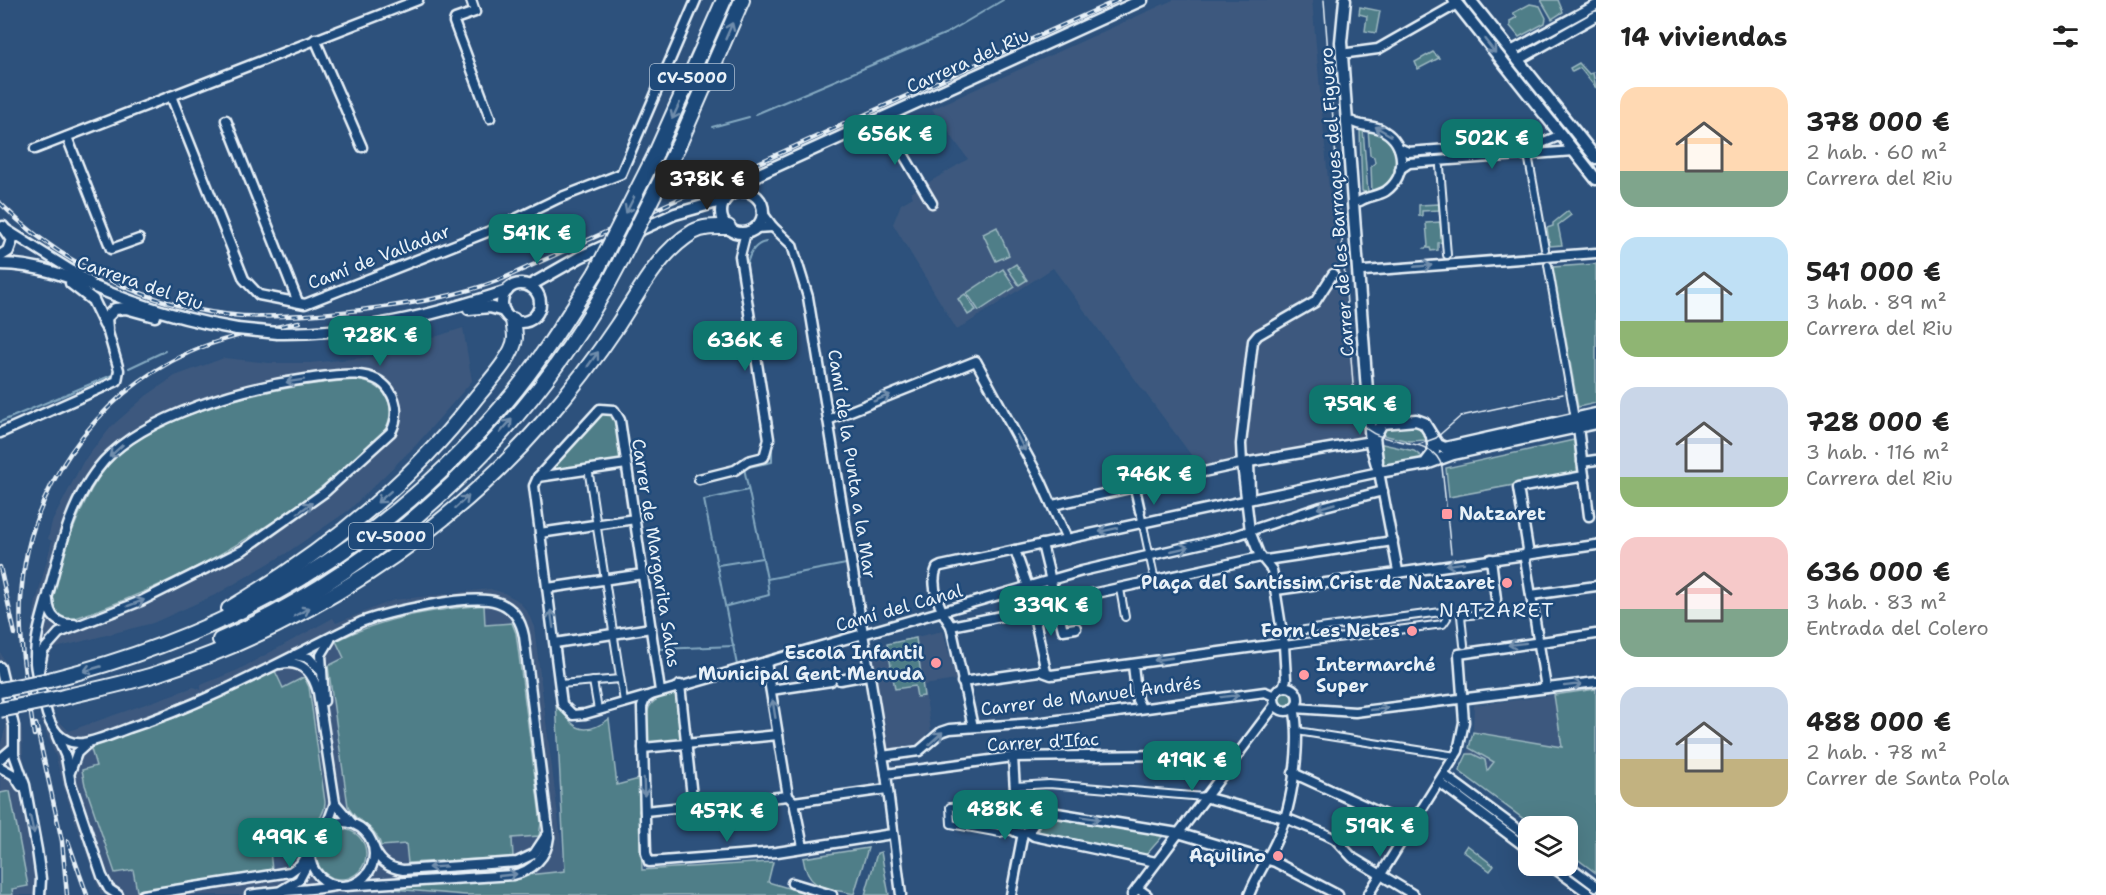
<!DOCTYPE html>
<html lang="es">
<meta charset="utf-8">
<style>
body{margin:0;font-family:"Shantell Sans",sans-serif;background:#f2f2f2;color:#222;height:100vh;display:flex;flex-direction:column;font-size:22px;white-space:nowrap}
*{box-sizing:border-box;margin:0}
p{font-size:20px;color:#767676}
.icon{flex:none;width:33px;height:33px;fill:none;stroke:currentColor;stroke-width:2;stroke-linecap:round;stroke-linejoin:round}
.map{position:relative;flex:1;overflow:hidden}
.details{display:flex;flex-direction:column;background:#fff;width:510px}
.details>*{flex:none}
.fabs{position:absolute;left:1518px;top:816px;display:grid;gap:12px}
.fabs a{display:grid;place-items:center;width:60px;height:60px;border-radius:12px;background:#fff;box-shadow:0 6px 24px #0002;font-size:30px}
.price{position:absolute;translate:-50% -51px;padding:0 14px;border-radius:12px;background:#0f766e;color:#fff;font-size:20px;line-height:39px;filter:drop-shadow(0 2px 3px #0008)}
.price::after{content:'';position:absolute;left:50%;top:36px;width:18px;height:14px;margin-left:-9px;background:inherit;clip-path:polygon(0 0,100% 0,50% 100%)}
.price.active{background:#222;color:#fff}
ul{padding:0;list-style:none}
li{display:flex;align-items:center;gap:18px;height:150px;padding:0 24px}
li span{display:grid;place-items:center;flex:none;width:168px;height:120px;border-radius:18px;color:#555}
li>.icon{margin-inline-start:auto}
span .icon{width:72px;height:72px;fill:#fffc;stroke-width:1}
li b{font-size:26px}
h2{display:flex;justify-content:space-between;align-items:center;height:72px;padding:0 24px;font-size:26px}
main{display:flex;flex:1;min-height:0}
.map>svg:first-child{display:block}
.built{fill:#3d597e}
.green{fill:#507e88;stroke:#9cb8c0;stroke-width:1.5}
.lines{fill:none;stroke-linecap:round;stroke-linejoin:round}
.stream{stroke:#84a9c1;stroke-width:2}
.pedestrian-casing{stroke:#e8f1f8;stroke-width:10}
.minor-casing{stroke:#e8f1f8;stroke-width:13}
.tertiary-casing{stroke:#e8f1f8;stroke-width:15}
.secondary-casing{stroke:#e8f1f8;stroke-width:15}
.trunk-casing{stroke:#e8f1f8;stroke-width:18}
.pedestrian{stroke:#1f4a7a;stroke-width:6}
.minor{stroke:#1f4a7a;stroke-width:8}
.tertiary{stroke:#1f4a7a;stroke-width:10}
.secondary{stroke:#1f4a7a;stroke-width:10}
.trunk{stroke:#1f4a7a;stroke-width:14}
.tram{stroke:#e8f1f8;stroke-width:1.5}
.rail-casing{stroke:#e8f1f8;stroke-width:4.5}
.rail{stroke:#1f4a7a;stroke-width:2;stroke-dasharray:7;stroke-linecap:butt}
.tertiary-bridge-casing{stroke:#e8f1f8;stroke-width:15;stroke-linecap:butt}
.trunk-bridge-casing{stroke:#e8f1f8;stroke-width:18;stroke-linecap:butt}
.tertiary-bridge{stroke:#1f4a7a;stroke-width:10}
.trunk-bridge{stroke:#1f4a7a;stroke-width:14}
.oneway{stroke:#6f8dac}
.poi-dot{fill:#ff9aa2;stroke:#1f4a7a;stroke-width:2}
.labels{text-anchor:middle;stroke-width:5;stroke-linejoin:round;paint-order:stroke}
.shield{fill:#1f4a7a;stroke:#acbfd2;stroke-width:1.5}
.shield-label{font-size:16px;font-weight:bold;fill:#e8f1f8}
.street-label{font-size:18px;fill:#e8f1f8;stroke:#1f4a7a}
.poi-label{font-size:18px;font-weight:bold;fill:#e8f1f8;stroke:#1f4a7a;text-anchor:end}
.neighbourhood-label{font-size:20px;letter-spacing:1.5px;fill:#e8f1f8;stroke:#1f4a7a}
</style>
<main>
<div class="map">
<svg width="1596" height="895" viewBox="0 0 1596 895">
<rect width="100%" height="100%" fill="#2d517c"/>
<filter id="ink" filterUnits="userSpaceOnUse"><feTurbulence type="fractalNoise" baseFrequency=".0167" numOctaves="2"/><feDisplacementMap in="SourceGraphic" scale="12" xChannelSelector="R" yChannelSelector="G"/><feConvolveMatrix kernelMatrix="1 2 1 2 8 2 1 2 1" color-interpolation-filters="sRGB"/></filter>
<g filter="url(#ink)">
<g class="built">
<polygon points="1173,0 1312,0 1328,180 1364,436 1200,467 1053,268 957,330 893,224 901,204 913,197 911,193 968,159 932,109"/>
<polygon points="463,328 472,381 416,445 349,510 285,554 217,594 153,623 52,649 45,672 55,717 69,731 194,687 201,690 201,685 238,670 333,618 336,623 394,600 490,589 504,593 517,600 527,611 534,627 565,871 689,868 681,895 101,895 65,792 56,757 42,723 29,655 35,606 52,541 48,539 52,522 83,462 112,426 146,396 175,376 224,358 269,363 310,363 372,357"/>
<polygon points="943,631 956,680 924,685 931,731 927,733 922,746 888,751 871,647"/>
<polygon points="0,652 8,668 22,731 23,755 47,867 48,895 0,895 0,747 6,726 0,697"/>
<polygon points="1554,695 1562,748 1487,771 1467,756 1473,732 1474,705"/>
</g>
<g class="green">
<polygon points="1541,0 1558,0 1563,12 1552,19"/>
<polygon points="1530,4 1540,6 1546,18 1545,23 1519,37 1510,26 1510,21 1517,17 1513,13"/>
<polygon points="1360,7 1380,11 1376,33 1365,31 1367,16 1359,14"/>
<polygon points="1477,16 1562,122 1558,123 1474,18"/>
<polygon points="1433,52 1439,58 1418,69 1415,62"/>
<polygon points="1579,63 1589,74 1593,73 1596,88 1580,68 1572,72 1570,68"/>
<polygon points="1360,129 1363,129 1368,193 1362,191"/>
<path d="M1368,129c28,4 37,34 20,55l-16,8 -1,-26 4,-3 -1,-6 -4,-2z"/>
<polygon points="1439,204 1439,210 1422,211 1422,216 1419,216 1419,205"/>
<polygon points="1568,211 1571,215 1558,225 1562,245 1550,246 1547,228 1553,226 1553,223"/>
<polygon points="1440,222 1442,242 1438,243 1438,250 1431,251 1430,248 1425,248 1428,246 1426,223"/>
<polygon points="997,227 1009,255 996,261 983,234"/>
<polygon points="1016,264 1027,280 1019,285 1008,269"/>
<polygon points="1596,264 1596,403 1578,407 1553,267"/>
<polygon points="1003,269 1015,287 979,311 967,293"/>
<polygon points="965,294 976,310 968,315 958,299"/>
<path d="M358,380c14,3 27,8 31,23 8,27 -22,46 -40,61 -82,71 -173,120 -276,155l-9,1 -7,-4c-10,-19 2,-54 11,-74 11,-28 22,-57 43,-80 50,-53 176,-79 247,-82z"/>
<polygon points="607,411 616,417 622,461 550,473 547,469 597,413"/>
<polygon points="1416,425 1421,426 1427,440 1409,441 1378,434 1383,428"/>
<polygon points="1574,440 1578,473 1449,497 1446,468"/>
<polygon points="1378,443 1414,451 1426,460 1387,468 1382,462"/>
<path d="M484,605l1,20 27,-2 4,10 25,190 -2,13 -27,2 1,19 -105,6 -2,-19 -25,2c-6,-23 -25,-22 -33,-40l-20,-140 16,-8 -8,-17c48,-24 95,-31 148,-36z"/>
<polygon points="916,638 924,696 917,697 915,686 895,689 887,644"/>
<path d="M275,671l8,17 21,-11 5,10 16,115c0,18 -18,27 -23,44l-32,5 2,19 -135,21 -4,-21 -18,3 -30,-88 -3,-15 14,-4 -6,-20 84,-28z"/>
<polygon points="1596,689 1596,873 1568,852 1568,826 1533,826 1459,771 1467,754 1473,754 1485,760 1487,771 1494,762 1469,748 1473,732 1562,747 1554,695"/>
<path d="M676,691l5,49 -34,3c-1,-31 -5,-42 29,-52z"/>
<circle cx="1285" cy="699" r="7"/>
<path d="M556,701c15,26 26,38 53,18l8,66 22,-6 3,91 131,-8 -5,20 43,13h-346l-72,-6 172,-18z"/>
<polygon points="10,791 28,886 12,889 13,895 0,895 0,793"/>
<polygon points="1042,814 1161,835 1162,837 1146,855 1038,833"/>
<circle cx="341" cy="854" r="25"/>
<polygon points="1467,845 1494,866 1490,871 1463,851"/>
<path d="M868,848l-14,46c-28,-7 -46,-3 -51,-36z"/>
<polygon points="881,852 889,895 865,895 877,853"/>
</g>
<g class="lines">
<g class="stream">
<polyline points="756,114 947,33 1003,0"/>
<polyline points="712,127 749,117"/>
<polyline points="578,186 618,169 629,142"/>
<path d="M746,269c2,-12 7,-25 20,-27"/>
<polyline points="321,293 479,231 546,200"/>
<polyline points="129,368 165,351"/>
<polyline points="0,422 112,375"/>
<polyline points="718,565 762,558"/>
<polyline points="767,579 744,468 772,462 772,440"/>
<polyline points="727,606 769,595 767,579 846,564"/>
<polyline points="660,649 734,646"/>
<polyline points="737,665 704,500 748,490"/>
</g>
<g class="pedestrian-casing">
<g id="pedestrian">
<polyline points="1529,160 1545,249"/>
<polyline points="1440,167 1447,255"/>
<polyline points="1548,265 1575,419"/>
<polyline points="589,474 596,520"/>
<polyline points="1140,511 1155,581"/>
<polyline points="597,528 624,702"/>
<polyline points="1120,589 1125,617"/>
<polyline points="1282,633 1441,612 1447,618 1443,624 1284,645"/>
<polyline points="1464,645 1461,616 1498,612 1496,599"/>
<polyline points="593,681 598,710"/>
<polyline points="560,684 620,679"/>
<polyline points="1297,731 1456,756"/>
<polyline points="1015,786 1049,784 1204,797"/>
<polyline points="1012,830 1000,833 951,824 950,807 1005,804 1016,807"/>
</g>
</g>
<g class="minor-casing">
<g id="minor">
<polyline points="471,0 475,12 455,19 454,22 490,118"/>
<polyline points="315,39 362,147"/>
<polyline points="1511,51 1596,5"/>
<polyline points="1348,53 1378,49 1457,4"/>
<polyline points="1518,60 1596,16"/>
<polyline points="171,96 244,279 259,295 305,304 495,229 559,198 621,174 696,0"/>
<polyline points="882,118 932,203"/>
<polyline points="226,120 298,302"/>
<path d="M1353,122c10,6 21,2 31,9 22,13 23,45 2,60 -8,5 -18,5 -26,10"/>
<polyline points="67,137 111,249 139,239"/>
<polyline points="1399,148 1408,152 1544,142 1561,135"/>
<polyline points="35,149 418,0"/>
<polyline points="1400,169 1409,163 1574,151"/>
<polyline points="762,212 773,227 792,245 808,297 886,774 901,895"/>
<polyline points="755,228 773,227"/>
<polyline points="7,230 90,282"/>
<polyline points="1364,271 1596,253"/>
<polyline points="828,420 976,361 1040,479 1067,539"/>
<polyline points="1578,427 1589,516"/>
<polyline points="0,433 117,381 119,370 107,329"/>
<polyline points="1249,462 1250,493"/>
<polyline points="1582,462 1596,460"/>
<polyline points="538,477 626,464"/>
<polyline points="699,479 735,470 748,461 764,457 769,439 740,256 746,232"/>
<polyline points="1135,488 1140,511"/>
<polyline points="1053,505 1249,462 1371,441"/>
<polyline points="540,533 635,519"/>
<polyline points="1042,544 1063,630 1076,628"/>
<polyline points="1015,550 1028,587 1046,672"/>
<polyline points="1491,559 1496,599"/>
<polyline points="1266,560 1393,541"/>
<polyline points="548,588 643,574"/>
<polyline points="1276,590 1596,545"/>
<polyline points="1531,595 1596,586"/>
<path d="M48,600c1,17 10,25 26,24"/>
<polyline points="951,626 1032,610 1055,602 1261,557"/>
<polyline points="555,643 651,628"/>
<polyline points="295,655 309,658 320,670"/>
<polyline points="766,662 788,796 794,802 803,847"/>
<path d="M280,664c22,-5 33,9 38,28l17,111 -6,17 -8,10"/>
<polyline points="1133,665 1137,700 1141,708"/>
<polyline points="0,667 14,726 14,754 25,785 37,850 41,879 40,895"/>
<path d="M38,676l5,-25 16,-18 82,-32 102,-51 82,-58 66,-60c7,-14 7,-29 -2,-42 -17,-24 -58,-14 -83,-11 -61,8 -160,36 -202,82 -33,37 -44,88 -56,134 -6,21 -14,46 -13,68 1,14 7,29 10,43 4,19 14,39 38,37 15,-2 32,-10 46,-15 81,-26 156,-69 232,-106 27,-10 110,-29 136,-20 16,5 24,19 27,34l25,201c-2,20 -17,34 -36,38l-168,11"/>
<polyline points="840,680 868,675"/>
<polyline points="962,682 1040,671 1051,675 1284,643"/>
<polyline points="680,685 693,806"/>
<circle cx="1286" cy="699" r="12"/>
<polyline points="1283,687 1286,679 1284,645 1272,570 1259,554 1250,531 1242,464 1241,444 1253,341 1258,335 1315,302 1333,274"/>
<polyline points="1546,688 1525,559 1528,549 1518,488 1584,476"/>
<polyline points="771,690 831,681"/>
<polyline points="660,691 620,420 614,410 600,409 538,477 534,486 562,704 573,715 585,714 1082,571 1234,536 1321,507 1383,491"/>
<polyline points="651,695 645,699 642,707 646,853 649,862 777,852 892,834"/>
<polyline points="324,701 321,655 330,640"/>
<polyline points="1295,708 1355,712 1596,682"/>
<path d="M973,727l-22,-101c-10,-14 -22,-41 -14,-58l4,-2 438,-94 19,99"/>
<polyline points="57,736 66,757 71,784 102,876 109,889 118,895"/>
<polyline points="643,748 778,735"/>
<polyline points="882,756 919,751 941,732 950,729 1036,723 1265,692 1274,696"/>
<polyline points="1013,757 1016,807"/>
<polyline points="0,759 13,748"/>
<polyline points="0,767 14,775 21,786"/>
<polyline points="70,772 77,753 88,743"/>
<polyline points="1293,773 1411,827"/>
<polyline points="886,774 1013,757 1239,754"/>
<polyline points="1444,775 1528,837"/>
<polyline points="1439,782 1528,849"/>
<polyline points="1204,797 1285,818 1325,834 1335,839 1353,858 1414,895"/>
<polyline points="794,802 887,789"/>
<polyline points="335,803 352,823"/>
<circle cx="1021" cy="820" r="13"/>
<polyline points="645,811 788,796"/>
<polyline points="1033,812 1039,810 1178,833 1275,862 1338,895"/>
<circle cx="342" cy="854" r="32"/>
<polyline points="1028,832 1034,836 1156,862"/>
<path d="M373,845c5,15 14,23 30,25l114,-8 17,-8 12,-18"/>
<polyline points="1568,865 1596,886"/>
<polyline points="1551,866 1591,895"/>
<polyline points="792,883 832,895"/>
<polyline points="1137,888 1147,895"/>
<polyline points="282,890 299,880 310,859"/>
<polyline points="143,895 290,872 300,865 309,850"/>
<path d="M250,895c28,-5 56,-4 85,-9"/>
<polyline points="1011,895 1023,833"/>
<polyline points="1132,895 1275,705"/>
<path d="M1249,895c8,-21 20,-37 29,-58 14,-31 24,-95 16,-129"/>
<polyline points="1368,895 1458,751 1464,722 1459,654 1596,634"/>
</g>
</g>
<g class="tertiary-casing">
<g id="tertiary">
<polyline points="1345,0 1341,42 1371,444 1379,472 1425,464 1434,452 1432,436 1424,423 1416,420 1382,423 1374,437 1377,461"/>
<circle cx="742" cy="212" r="21"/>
<polyline points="733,193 759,174 1142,0"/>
<polyline points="0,256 8,251 12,240 3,227"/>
<path d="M0,264c48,0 89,22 133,38 34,12 68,21 104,27"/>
<polyline points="71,283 93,300 105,325"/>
<circle cx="521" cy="303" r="19"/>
<polyline points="529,286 580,257 675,214 724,200"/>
<polyline points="469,309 490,307 504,311"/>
<polyline points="107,329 106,318 115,309 126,308 155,316"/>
<path d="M278,333c80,1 154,-17 229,-42"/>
<polyline points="1432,436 1438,445 1445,448 1596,414"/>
<polyline points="1426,464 1453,454 1596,423"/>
</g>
</g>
<g class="secondary-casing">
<g id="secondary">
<polyline points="1454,0 1596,179"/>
<polyline points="1470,0 1596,158"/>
</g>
</g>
<g class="trunk-casing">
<g id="trunk">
<polyline points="680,142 742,0"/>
<polyline points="656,153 724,0"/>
<path d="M229,609c94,-56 179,-123 246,-210 11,-14 39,-43 40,-61 0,-6 -1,-12 -2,-18"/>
<path d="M220,640c169,-74 317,-216 401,-380"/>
<path d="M49,680c183,-46 334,-131 457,-278 34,-40 62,-86 90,-130"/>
<path d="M60,698c32,-8 64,-14 96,-24 149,-48 287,-136 389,-254 26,-30 50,-61 72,-94 22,-33 40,-72 76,-94 11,-6 22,-5 35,-5"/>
</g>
</g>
<use href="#pedestrian" class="pedestrian"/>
<use href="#minor" class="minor"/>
<use href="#tertiary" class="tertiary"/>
<use href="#secondary" class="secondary"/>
<use href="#trunk" class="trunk"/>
<g class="tram">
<path d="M1324,0l31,411c14,45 76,17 87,56l9,86"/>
<polyline points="1417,445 1436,438 1461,416 1563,394"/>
</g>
<g class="rail-casing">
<g id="rail">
<path d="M0,203c62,63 155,107 243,113 40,2 78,-2 118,-6 49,-6 95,-13 141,-31l616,-279"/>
<polyline points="0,567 15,634"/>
<polyline points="36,724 62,841 67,895"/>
<path d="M34,735c-6,-45 -16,-91 -13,-136 5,-106 72,-203 169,-247 34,-15 72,-22 109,-30"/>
<polyline points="68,841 87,895"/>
</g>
</g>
<use href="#rail" class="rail"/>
<g class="tertiary-bridge-casing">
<polyline id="tertiary-bridge" points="237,329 278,333"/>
</g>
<g class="trunk-bridge-casing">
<g id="trunk-bridge">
<polyline points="621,260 680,142"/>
<polyline points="596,272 656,153"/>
<polyline points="0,690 49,680"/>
<polyline points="0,710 60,698"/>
</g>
</g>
<use href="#tertiary-bridge" class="tertiary-bridge"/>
<use href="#trunk-bridge" class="trunk-bridge"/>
</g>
<defs><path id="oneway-shaft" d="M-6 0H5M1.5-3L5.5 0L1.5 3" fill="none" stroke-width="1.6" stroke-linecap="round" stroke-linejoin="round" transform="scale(1.5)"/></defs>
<g class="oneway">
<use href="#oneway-shaft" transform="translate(729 31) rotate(-67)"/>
<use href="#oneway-shaft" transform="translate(1490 46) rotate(52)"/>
<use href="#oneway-shaft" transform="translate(676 111) rotate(115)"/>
<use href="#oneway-shaft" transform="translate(1383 131) rotate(-150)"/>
<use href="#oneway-shaft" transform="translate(630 205) rotate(117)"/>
<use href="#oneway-shaft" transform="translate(1423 266) rotate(-5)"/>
<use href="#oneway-shaft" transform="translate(593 359) rotate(-54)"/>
<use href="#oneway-shaft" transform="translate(295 381) rotate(171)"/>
<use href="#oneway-shaft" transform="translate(882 398) rotate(-22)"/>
<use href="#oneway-shaft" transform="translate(506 426) rotate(-49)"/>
<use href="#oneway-shaft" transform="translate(1021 443) rotate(62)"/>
<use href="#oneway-shaft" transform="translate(116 451) rotate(138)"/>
<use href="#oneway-shaft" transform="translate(384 497) rotate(139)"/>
<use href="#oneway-shaft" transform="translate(462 502) rotate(-42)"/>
<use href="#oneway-shaft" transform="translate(1326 506) rotate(164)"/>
<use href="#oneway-shaft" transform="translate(305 508) rotate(-36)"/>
<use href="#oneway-shaft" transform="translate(1108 530) rotate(168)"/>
<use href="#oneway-shaft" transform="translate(1180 549) rotate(-13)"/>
<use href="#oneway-shaft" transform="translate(1455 564) rotate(173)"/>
<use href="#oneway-shaft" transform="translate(136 603) rotate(-21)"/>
<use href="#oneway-shaft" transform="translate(302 612) rotate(-29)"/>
<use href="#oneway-shaft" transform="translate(552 619) rotate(-98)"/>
<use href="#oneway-shaft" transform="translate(1517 644) rotate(173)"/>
<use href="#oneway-shaft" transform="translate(1163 659) rotate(172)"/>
<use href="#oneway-shaft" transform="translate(92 669) rotate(164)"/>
<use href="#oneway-shaft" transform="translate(1573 685) rotate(-7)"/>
<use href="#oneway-shaft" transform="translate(1230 696) rotate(-7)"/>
<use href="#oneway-shaft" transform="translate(774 709) rotate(-99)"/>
<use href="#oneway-shaft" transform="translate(1379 709) rotate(-6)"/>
<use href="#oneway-shaft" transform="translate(936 738) rotate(-42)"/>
<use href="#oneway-shaft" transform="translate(644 787) rotate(88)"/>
<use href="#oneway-shaft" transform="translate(1091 818) rotate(9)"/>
<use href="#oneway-shaft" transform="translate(32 825) rotate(78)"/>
<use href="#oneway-shaft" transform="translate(437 867) rotate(176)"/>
<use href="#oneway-shaft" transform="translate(508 875) rotate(-6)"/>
</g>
</g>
<g class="poi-dot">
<rect x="1441" y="508" width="12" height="12" rx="3"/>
<circle cx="1507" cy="583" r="6"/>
<circle cx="1412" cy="631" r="6"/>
<circle cx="936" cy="663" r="6"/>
<circle cx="1304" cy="675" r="6"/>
<circle cx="1278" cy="856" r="6"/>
</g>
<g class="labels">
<g class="shield">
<rect x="650" y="64" width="84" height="26" rx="4.5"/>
<rect x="349" y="523" width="84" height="26" rx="4.5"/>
</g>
<g class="shield-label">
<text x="692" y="83">CV-5000</text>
<text x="391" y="542">CV-5000</text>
</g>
<g class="street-label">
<text transform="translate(968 61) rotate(-24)" y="6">Carrera del Riu</text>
<text transform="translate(1337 202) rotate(-94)" y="6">Carrer de les Barraques del Figuero</text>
<text transform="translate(379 257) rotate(-21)" y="6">Camí de Valladar</text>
<text transform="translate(140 283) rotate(19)" y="6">Carrera del Riu</text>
<text transform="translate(852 464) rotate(81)" y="6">Camí de la Punta a la Mar</text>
<text transform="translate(656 553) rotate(81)" y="6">Carrer de Margarita Salas</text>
<text transform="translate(899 608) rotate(-16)" y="6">Camí del Canal</text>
<text transform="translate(1091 696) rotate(-7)" y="6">Carrer de Manuel Andrés</text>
<text transform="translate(1043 742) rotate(-3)" y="6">Carrer d'Ifac</text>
</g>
<g class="poi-label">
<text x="1459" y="520" text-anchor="start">Natzaret</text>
<text x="1495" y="589">Plaça del Santíssim Crist de Natzaret</text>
<text x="1400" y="637">Forn Les Netes</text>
<text x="924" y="659">Escola Infantil<tspan x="924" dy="21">Municipal Gent Menuda</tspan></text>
<text x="1316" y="671" text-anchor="start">Intermarché<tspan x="1316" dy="21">Super</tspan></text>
<text x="1266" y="862">Aquilino</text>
</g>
<g class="neighbourhood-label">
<text x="1497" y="617">NATZARET</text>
</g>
</g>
</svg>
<div class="fabs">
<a><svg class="icon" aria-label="layers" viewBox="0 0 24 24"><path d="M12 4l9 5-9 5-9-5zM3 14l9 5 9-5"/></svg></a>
</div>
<b class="price" style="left:895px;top:166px">656K €</b>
<b class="price" style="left:1492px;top:170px">502K €</b>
<b class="price active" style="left:707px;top:211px">378K €</b>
<b class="price" style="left:537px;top:265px">541K €</b>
<b class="price" style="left:380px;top:367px">728K €</b>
<b class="price" style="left:745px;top:372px">636K €</b>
<b class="price" style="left:1360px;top:436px">759K €</b>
<b class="price" style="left:1154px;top:506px">746K €</b>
<b class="price" style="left:1051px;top:637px">339K €</b>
<b class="price" style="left:1192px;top:792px">419K €</b>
<b class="price" style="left:1005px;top:841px">488K €</b>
<b class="price" style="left:727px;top:843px">457K €</b>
<b class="price" style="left:1380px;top:858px">519K €</b>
<b class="price" style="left:290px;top:869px">499K €</b>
</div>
<section class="details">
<h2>14 viviendas<svg class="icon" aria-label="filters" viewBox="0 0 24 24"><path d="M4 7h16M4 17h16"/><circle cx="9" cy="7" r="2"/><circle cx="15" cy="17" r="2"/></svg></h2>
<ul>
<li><span style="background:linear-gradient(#ffd9b3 70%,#7fa58c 0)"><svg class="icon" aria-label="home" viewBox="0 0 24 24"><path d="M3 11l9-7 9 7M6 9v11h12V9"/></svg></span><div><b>378 000 €</b><p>2 hab. · 60 m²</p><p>Carrera del Riu</p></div></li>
<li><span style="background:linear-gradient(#bfe0f5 70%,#8fb573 0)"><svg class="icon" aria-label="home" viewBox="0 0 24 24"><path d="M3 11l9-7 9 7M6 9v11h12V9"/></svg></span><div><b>541 000 €</b><p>3 hab. · 89 m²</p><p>Carrera del Riu</p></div></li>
<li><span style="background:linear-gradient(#c9d6e8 75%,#8fb573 0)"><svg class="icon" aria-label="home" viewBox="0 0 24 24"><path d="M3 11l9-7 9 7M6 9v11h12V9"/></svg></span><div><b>728 000 €</b><p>3 hab. · 116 m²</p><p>Carrera del Riu</p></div></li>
<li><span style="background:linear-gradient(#f6c9c9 60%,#7fa58c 0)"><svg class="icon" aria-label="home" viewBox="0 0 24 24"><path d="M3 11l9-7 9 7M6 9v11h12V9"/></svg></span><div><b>636 000 €</b><p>3 hab. · 83 m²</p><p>Entrada del Colero</p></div></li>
<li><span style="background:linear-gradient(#c9d6e8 60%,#c2b280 0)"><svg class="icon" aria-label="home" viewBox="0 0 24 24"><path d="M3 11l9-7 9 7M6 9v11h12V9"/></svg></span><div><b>488 000 €</b><p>2 hab. · 78 m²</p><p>Carrer de Santa Pola</p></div></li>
</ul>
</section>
</main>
